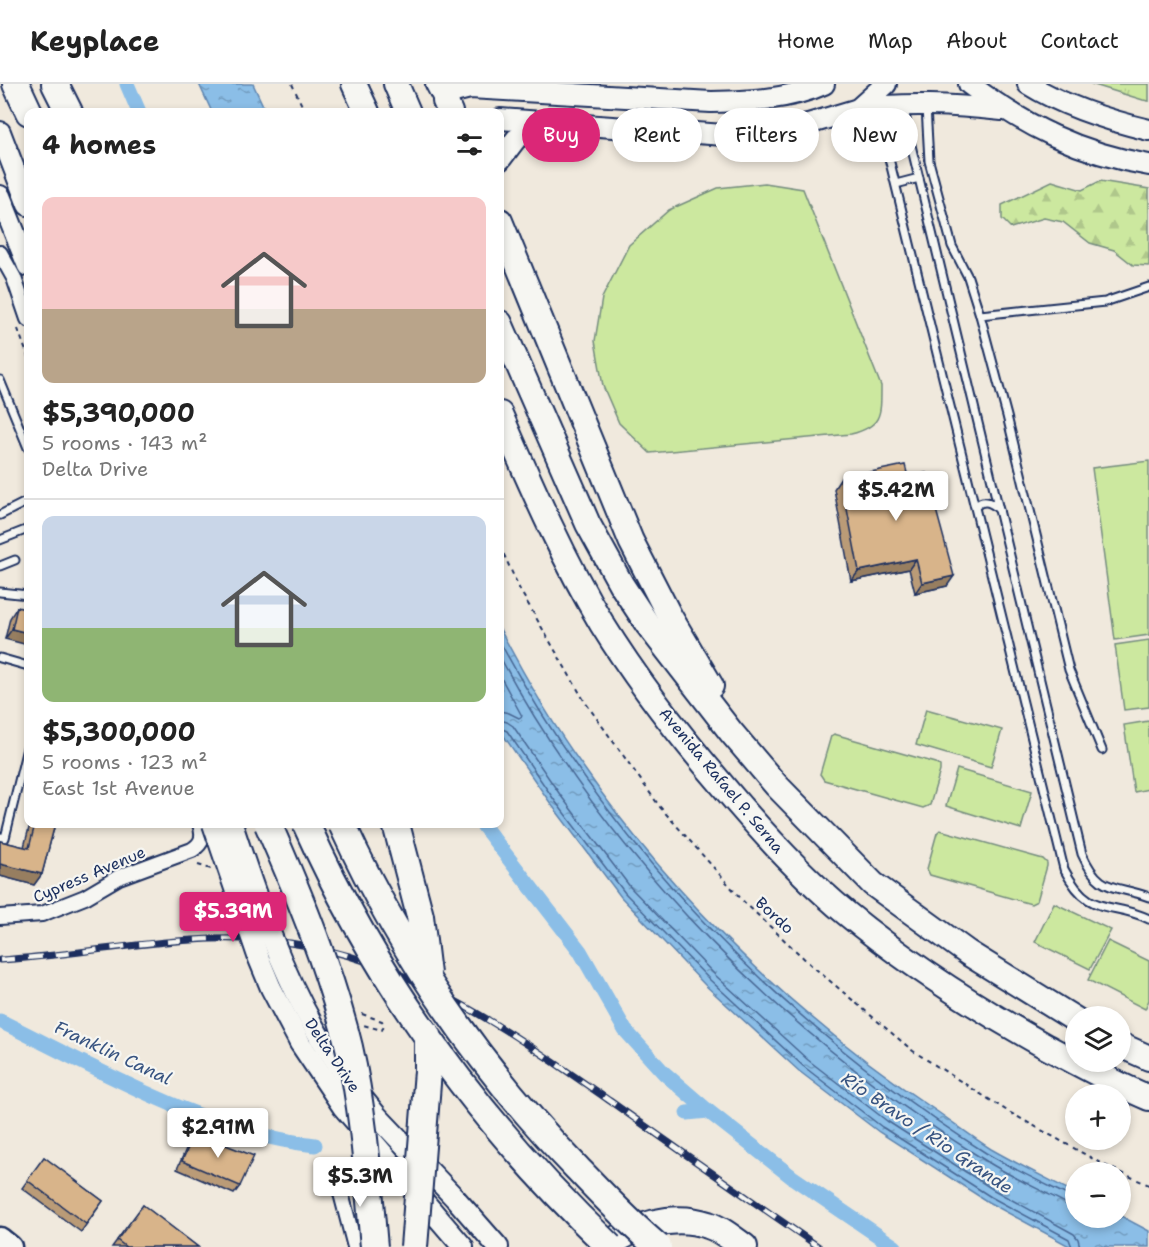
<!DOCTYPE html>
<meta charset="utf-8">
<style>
body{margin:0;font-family:"Shantell Sans",sans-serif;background:#f2f2f2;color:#222;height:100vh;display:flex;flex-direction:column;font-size:22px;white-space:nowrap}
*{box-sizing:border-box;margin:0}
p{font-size:20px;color:#767676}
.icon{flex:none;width:33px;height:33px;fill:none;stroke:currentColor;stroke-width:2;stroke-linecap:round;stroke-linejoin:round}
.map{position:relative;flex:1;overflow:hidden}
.side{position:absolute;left:24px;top:24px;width:480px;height:720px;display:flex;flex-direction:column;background:#fff;border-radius:12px;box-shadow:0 3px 9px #0003}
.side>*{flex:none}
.top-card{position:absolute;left:522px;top:24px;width:537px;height:54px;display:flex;gap:12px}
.fabs{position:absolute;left:1065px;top:922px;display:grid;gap:12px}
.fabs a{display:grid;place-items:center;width:66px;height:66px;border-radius:50%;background:#fff;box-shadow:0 3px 9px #0003;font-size:30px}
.price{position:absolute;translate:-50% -51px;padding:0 14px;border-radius:6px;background:#fff;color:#222;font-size:20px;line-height:39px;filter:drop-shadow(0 2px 3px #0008)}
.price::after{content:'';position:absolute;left:50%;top:36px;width:18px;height:14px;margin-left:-9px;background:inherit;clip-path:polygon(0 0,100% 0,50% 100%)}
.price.on{background:#db2777;color:#fff}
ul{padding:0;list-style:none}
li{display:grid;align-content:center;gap:12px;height:318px;padding:0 18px}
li+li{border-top:2px solid #e0e0e0}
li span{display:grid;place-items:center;height:186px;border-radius:12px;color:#555}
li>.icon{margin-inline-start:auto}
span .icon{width:108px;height:108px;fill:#fffc;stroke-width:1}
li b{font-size:26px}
h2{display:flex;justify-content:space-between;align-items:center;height:72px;padding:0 18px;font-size:26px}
.pill{padding:0 21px;border-radius:27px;background:#fff;box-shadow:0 3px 9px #0003;font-size:21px;line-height:54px}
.pill.on{background:#db2777;color:#fff}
header{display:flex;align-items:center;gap:36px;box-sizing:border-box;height:84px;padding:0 30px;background:#fff;border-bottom:2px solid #e0e0e0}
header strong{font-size:28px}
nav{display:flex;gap:33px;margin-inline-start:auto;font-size:21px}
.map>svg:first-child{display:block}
.green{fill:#cce89f;stroke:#748c7e;stroke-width:1.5}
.forest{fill:url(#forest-firs);stroke:#748c7e;stroke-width:1.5}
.park{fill:url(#park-tufts);stroke:#748c7e;stroke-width:1.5}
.water{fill:url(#water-ripples);stroke:#5e85b0;stroke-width:1.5}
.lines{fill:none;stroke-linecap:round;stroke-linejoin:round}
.shore{stroke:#486895;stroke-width:1.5}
.canal{stroke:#8bbee7;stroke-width:15}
.service-casing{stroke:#1b2f5e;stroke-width:11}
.minor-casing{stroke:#1b2f5e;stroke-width:18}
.secondary-casing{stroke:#1b2f5e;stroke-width:24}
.primary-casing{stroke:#1b2f5e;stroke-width:27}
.trunk-casing{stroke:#1b2f5e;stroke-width:28}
.motorway-casing{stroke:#1b2f5e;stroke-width:30}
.path{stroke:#1b2f5e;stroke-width:2;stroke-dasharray:4.5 4.5;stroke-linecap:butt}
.service{stroke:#f6f6f2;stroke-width:7}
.minor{stroke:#f6f6f2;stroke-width:14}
.secondary{stroke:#f6f6f2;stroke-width:20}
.primary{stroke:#f6f6f2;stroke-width:22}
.trunk{stroke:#f6f6f2;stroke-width:24}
.motorway{stroke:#f6f6f2;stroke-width:26}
.rail-casing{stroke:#1b2f5e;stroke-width:7}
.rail{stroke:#f6f6f2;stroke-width:4.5;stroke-dasharray:14;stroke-linecap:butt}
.secondary-bridge-casing{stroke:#1b2f5e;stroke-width:24;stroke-linecap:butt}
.motorway-bridge-casing{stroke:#1b2f5e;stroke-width:30;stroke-linecap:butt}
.path-bridge{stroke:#1b2f5e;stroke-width:2;stroke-dasharray:4.5 4.5;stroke-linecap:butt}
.secondary-bridge{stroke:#f6f6f2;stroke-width:20}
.motorway-bridge{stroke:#f6f6f2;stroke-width:26}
.wall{fill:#ba9b77;stroke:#1b2f5e;stroke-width:1.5}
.shaded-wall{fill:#977e61;stroke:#1b2f5e;stroke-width:1.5}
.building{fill:#d8b48a;stroke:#1b2f5e;stroke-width:1.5}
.labels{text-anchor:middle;stroke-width:4.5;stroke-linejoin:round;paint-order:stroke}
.street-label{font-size:16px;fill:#1b2f5e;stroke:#f6f6f2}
.water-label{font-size:18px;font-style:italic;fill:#375380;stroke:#f6f6f2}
</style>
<header>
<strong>Keyplace</strong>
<nav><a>Home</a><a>Map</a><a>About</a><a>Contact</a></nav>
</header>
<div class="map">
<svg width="1149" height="1163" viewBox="0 0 1149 1163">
<defs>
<pattern id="forest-firs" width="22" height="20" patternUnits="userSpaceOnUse" patternTransform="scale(1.5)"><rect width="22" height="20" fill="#cce89f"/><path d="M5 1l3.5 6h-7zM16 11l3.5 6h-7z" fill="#afc78b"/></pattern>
<pattern id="park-tufts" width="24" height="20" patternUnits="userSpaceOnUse" patternTransform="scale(1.5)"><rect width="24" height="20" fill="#cce89f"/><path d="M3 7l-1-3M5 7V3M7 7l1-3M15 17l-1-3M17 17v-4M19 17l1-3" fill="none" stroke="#afc78b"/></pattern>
<pattern id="water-ripples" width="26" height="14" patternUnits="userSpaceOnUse" patternTransform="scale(1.5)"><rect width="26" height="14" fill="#8bbee7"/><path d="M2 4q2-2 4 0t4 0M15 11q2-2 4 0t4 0" fill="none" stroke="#719bbe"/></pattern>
</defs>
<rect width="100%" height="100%" fill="#f0e9dd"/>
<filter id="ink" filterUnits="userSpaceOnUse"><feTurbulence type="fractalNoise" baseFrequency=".0167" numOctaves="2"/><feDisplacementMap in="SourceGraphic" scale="12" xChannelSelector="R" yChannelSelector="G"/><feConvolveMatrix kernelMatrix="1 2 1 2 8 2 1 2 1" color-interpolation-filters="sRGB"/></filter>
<g filter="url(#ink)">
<g class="green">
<path d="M765,99l38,6 78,197c0,29 1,40 -30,48l-201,19 -31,-30 -16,-37 -8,-45 7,-43 27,-53 40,-35 49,-22z"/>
<polygon points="1149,377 1149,551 1115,556 1092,384"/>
<polygon points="1149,556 1149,623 1124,626 1115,561"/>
<polygon points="926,625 1002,646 991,683 916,661"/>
<polygon points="1149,637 1149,705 1134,708 1124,641"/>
<polygon points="834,650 936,679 940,682 940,687 930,721 923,724 824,696 820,690 831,652"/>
<polygon points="957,685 1032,707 1021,745 946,722"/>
<polygon points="940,746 1043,775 1047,779 1047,782 1037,817 1031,820 930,791 927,785 937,749"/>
<polygon points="1054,819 1111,846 1090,885 1035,858"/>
<polygon points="1108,857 1149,877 1149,916 1145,925 1088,896"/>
</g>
<polygon class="forest" points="1052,97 1082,106 1100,97 1149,105 1149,182 1133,181 1114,166 1090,159 1063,138 1044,134 1011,144 1002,135 1002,121"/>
<polygon class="park" points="1091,0 1149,0 1149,17 1143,16"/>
<g class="water">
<polygon points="199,0 253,0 266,28 212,28"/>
<path d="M500,545c25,48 52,95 84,139 93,135 216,252 351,342 19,13 37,27 56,39 28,16 57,30 84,44l1,25h44l1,-2 28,15v16h-78l-83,-45 -109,-70 -80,-61 -94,-86 -84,-88 -70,-93 -50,-72z"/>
</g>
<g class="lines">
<g class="shore">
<path d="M500,558c113,210 284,383 486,511 27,16 57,30 85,44l5,1"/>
<path d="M500,573c111,206 285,379 483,502 26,17 56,30 84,45l9,1"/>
<polyline points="500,592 522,632 519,634 509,629 500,627"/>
<polyline points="500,636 507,638 513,642 561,712 631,804 715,891 808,976 887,1037 994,1106 1074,1150 1078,1155 1080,1163"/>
<polyline points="500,644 507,647 555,717 625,809 710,896 803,982 882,1043 991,1113 1069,1155 1072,1163"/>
</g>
<g class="canal">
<polyline points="127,0 139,28"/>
<polyline points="482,740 580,867 625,946 664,989 708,1027 792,1093 895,1163"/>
<path d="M0,937c96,47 207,112 315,124"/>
<polyline points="687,1029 708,1027"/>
</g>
<g class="service-casing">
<g id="service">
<polyline points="926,23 929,77 952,162 968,193 980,231"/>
<path d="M904,24l6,33 172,713c18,40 31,30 67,43"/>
<path d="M880,26l2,20 182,739c26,50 46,31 85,50"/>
<polyline points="886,62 910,57"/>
<polyline points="896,100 919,94"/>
<polyline points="0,296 28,364"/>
<path d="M976,422c8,-8 17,-3 23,4"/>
<polyline points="0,431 28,417"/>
<polyline points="0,456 28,445"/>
<polyline points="0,482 15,476"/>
<polyline points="0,508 28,511"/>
<polyline points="0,574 28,582"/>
<polyline points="1102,666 1069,586 1007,332 980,231 1105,218 1149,203"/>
<polyline points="0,753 5,754 28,660"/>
</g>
</g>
<g class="minor-casing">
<g id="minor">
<polyline points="0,169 14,194 28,235"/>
<path d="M0,833l42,-3 43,-17 34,-20 73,-27c11,-7 12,-14 8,-26"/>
<polyline points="337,1094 355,1163"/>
</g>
</g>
<g class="secondary-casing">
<g id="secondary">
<polyline points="436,0 445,17"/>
<path d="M969,0c56,42 110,69 180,81"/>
<path d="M1028,0c37,23 79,36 121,46"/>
<path d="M445,17l9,-9 16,-4 241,14c37,-1 78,-2 113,-18"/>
<path d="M858,25c48,-7 96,-4 144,1"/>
<polyline points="500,35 738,52 769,49 808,40 858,25 886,0"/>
<polyline points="0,48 28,121"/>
<polyline points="500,76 516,55 542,39"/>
<polyline points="0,112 28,182"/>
<polyline points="319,952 348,996 377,1032 455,1114 498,1163"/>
<polyline points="300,959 343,1023 463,1163"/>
</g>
</g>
<g class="primary-casing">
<polyline id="primary" points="0,1155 10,1163"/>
</g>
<g class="trunk-casing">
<g id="trunk">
<polyline points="354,0 367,28"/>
<polyline points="396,0 408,28"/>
<polyline points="445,17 450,28"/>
<polyline points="500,137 631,457 670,533 711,602"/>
<polyline points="500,239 588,440 621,500 648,541 731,648 776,701 873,800 968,869 1076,936"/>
<path d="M500,330c31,71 62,143 102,210 34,55 74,107 116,156 39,47 81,94 128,133 62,51 129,94 199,133 34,18 68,37 104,52"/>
<polyline points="1120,961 1149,974"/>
</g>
</g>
<g class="motorway-casing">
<g id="motorway">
<polyline points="16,0 29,28"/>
<polyline points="55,0 69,28"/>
<path d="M606,1163c27,-22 68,-34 102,-22 13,4 25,14 36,22"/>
</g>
</g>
<g class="path">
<polyline points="292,0 305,28"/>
<polyline points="18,245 28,273"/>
<polyline points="500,462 520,506 585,618 660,723 744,818 811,881 913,967 1009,1028 1104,1081 1149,1101"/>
<polyline points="198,781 211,785"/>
</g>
<use href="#service" class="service"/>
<use href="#minor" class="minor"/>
<use href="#secondary" class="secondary"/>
<use href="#primary" class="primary"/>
<use href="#trunk" class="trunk"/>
<use href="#motorway" class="motorway"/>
<g class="rail-casing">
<path id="rail" d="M0,876c97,-6 192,-31 290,-17 121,17 222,90 320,158 69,49 139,98 209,146"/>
</g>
<use href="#rail" class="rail"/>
<g class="secondary-bridge-casing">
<g id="secondary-bridge">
<polyline points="213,740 259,875 271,904 300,959"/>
<path d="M232,740c24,73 48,145 87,212"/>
</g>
</g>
<g class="motorway-bridge-casing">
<g id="motorway-bridge">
<path d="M268,740c32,73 62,146 81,223 15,66 19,133 25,200"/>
<path d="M306,740c72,160 177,302 304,423"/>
<path d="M342,740c58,127 137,243 235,344 26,27 52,55 81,79"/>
<polyline points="396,740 420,832 427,890"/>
<polyline points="414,1163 428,987 428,951"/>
</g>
</g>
<polyline class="path-bridge" points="362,930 382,937 384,941 382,946 363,941"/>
<use href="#secondary-bridge" class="secondary-bridge"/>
<use href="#motorway-bridge" class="motorway-bridge"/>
</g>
<g class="wall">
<polygon points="908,393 947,502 915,509 909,485 851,497 834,405 841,394"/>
<polygon points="17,523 28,526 5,555 10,534"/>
<polygon points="30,740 55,740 42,790 34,801 0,792 0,757 24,763"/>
<polygon points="195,1049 240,1102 234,1110 177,1085 190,1056"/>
<polygon points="44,1073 103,1117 81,1148 22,1104"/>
<polygon points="143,1121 198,1163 112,1163"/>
</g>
<g class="shaded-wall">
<polygon points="916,475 909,485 851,497 859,487"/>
<polygon points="954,492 947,502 915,509 922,499"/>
<polygon points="12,545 28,549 28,561 5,555"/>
<polygon points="0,780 42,790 34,801 0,792"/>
</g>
<g class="building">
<polygon points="905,381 908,393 926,389 954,492 922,499 916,475 859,487 841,394"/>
<polygon points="17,523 28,526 28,549 12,545"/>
<polygon points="35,740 55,740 42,790 0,780 0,757 29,764"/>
<polygon points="195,1049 254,1072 240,1102 182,1077"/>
<polygon points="44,1073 103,1117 86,1140 27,1096"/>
<polygon points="143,1121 198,1163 126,1163 117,1156"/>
</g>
</g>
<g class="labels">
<g class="street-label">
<text transform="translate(722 696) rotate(50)" y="6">Avenida Rafael P. Serna</text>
<text transform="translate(89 790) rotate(-23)" y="6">Cypress Avenue</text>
<text transform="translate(775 831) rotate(43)" y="6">Bordo</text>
<text transform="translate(333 971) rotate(56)" y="6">Delta Drive</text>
</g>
<g class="water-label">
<text transform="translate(113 969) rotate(25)" y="6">Franklin Canal</text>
<text transform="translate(927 1049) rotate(34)" y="6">Río Bravo / Rio Grande</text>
</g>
</g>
</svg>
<div class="fabs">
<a><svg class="icon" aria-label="layers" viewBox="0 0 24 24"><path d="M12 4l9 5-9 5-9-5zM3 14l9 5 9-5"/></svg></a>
<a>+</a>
<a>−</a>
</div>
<b class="price" style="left:896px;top:438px">$5.42M</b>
<b class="price on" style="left:233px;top:859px">$5.39M</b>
<b class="price" style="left:218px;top:1075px">$2.91M</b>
<b class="price" style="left:360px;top:1124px">$5.3M</b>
<div class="top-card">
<a class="pill on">Buy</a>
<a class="pill">Rent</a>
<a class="pill">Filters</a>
<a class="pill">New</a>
</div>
<section class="side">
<h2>4 homes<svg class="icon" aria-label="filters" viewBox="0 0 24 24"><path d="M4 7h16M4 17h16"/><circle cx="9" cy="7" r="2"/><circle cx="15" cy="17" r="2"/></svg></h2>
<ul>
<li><span style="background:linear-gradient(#f6c9c9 60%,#b9a48a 0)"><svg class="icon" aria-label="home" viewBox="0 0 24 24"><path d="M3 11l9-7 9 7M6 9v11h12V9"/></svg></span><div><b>$5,390,000</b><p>5 rooms · 143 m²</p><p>Delta Drive</p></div></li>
<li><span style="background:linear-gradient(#c9d6e8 60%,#8fb573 0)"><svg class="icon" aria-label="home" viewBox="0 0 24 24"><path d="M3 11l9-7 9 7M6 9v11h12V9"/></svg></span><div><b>$5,300,000</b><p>5 rooms · 123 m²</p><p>East 1st Avenue</p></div></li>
</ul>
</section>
</div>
